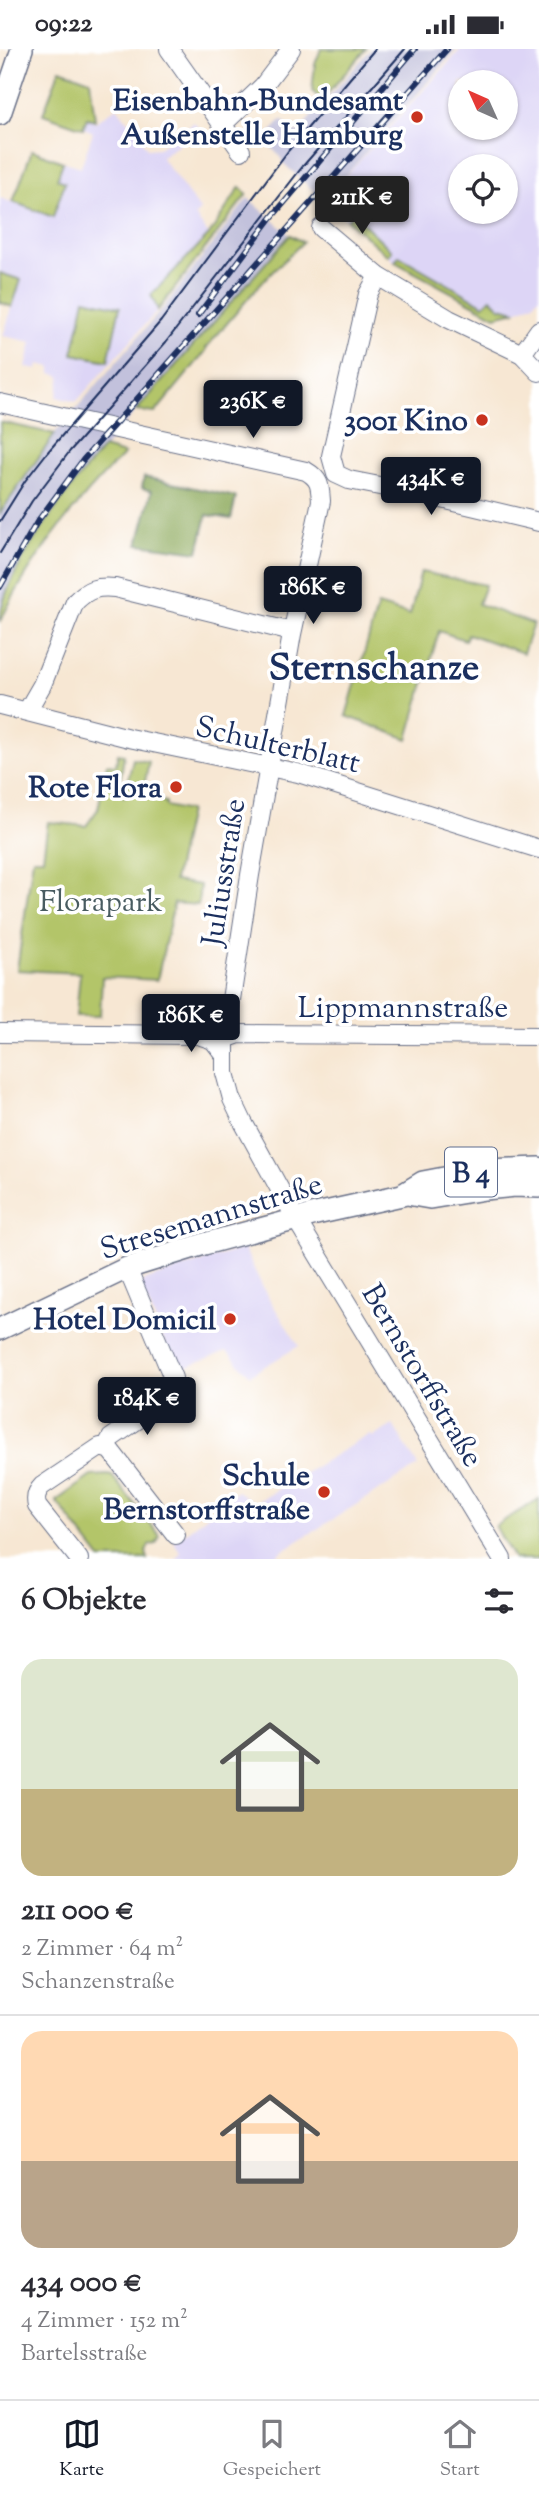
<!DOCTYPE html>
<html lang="de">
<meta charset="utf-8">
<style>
body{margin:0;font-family:"Sorts Mill Goudy",serif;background:#f7f7f7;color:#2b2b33;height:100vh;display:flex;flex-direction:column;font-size:26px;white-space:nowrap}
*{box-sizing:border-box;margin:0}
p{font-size:23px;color:#7c7c81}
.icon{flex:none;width:38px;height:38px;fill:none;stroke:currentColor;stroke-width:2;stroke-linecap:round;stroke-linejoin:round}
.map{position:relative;height:1510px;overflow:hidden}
.details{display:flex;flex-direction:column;background:#fff;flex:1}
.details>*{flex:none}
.needle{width:46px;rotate:315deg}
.controls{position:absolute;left:448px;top:21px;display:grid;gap:14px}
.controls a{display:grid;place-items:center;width:70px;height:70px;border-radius:50%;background:#fff;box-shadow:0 2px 5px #0004;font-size:35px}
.price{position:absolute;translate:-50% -60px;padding:0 16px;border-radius:7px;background:#111827;color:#fff;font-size:23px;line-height:46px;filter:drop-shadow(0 2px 4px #0008)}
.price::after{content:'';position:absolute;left:50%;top:42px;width:21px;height:16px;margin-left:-10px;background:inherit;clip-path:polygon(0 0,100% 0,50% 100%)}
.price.selected{background:#222;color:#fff}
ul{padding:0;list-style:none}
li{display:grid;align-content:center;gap:14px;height:371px;padding:0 21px}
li+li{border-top:2px solid #e1e1e2}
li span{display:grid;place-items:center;height:217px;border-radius:21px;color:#555}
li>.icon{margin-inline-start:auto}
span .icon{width:126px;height:126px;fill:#fffc;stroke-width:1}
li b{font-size:30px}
h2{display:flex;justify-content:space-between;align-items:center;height:84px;padding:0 21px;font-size:30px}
.status{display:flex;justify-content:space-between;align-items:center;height:49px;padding:0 35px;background:#fff;direction:ltr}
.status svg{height:19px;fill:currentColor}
.tabs{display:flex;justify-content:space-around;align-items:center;height:98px;border-top:2px solid #e1e1e2;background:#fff;font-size:19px;color:#7c7c81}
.tabs a{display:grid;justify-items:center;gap:4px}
.tabs .selected{color:#111827}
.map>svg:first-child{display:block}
.built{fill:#ddd5f6;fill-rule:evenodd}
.industrial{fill:#c2c1dc}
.green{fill:#b3c569;stroke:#677a64;stroke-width:2}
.forest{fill:#8eaa5d;stroke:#546c5e;stroke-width:2}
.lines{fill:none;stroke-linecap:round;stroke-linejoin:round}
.minor-casing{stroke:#686f87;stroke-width:20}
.major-casing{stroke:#686f87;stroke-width:24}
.minor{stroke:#fff;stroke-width:18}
.major{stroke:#fff;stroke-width:21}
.tram{stroke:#1b2f5e;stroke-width:2}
.rail-casing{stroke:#1b2f5e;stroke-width:6}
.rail{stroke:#fff;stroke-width:3.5;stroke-dasharray:10;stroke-linecap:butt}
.poi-dot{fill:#c8321e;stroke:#fff;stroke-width:2.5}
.labels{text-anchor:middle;stroke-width:7;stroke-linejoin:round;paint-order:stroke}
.shield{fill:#fff;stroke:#5f6d8e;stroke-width:2}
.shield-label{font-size:28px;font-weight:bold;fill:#1b2f5e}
.poi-label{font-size:30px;font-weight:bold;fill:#1b2f5e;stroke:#fff;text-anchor:end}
.street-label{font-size:30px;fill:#1b2f5e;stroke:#fff}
.park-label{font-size:30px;fill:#495c61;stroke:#fff}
.district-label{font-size:37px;font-weight:bold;fill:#1b2f5e;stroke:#fff}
</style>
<div class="status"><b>09:22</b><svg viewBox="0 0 49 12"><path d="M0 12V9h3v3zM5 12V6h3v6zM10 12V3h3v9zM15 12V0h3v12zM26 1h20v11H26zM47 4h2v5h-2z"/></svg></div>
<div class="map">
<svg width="539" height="1510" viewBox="0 0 539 1510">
<rect width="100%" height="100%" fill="#fff"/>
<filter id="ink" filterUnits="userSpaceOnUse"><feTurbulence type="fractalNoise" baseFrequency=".0143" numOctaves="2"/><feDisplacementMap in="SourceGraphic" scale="14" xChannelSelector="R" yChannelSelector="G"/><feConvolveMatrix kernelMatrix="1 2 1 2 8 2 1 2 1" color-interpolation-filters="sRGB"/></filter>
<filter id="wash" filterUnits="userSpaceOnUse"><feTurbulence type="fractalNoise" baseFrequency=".00686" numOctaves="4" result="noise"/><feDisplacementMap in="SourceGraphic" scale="28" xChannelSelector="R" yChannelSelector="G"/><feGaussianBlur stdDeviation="1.57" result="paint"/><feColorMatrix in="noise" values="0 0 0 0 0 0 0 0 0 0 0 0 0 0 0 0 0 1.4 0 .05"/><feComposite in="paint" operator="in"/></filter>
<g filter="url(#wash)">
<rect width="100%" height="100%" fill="#f7e7d3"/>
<g class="built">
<path d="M461,0h78v248l-6,7 -17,7 -21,5 -100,-54 -71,-62zM460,33h46v46h-46zM460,117h46v46h-46z"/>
<polygon points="117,58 148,100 159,99 194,73 197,77 199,81 161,108 200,161 195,167 209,186 151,246 158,261 76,353 57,348 61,327 51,324 51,318 39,315 38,321 26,318 32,293 3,287 21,231 0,223 0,149 53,168 65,134 58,130 64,113 81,118 93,83 84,79 87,70 96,73"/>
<polygon points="244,1199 266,1245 299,1297 250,1326 227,1302 177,1321 141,1238 143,1232"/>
<polygon points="393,1376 418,1417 282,1502 274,1510 175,1510 181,1504 174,1493 237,1442 255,1454 370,1385 373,1388"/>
</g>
<g class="industrial">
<polygon points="371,0 457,0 324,151 283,114 279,106 263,91 282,71 297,84"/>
<polygon points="248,149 289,185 68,441 10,538 0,560 0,460 7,449 54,385 164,258"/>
</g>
<g class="green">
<polygon points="321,0 366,0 322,51 312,42 315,15"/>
<polygon points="60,20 90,31 95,71 87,69 83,79 43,65"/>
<polygon points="32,101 63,113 57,130 65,133 53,168 13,153"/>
<polygon points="240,138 247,145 158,261 151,246 209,186"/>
<polygon points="353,164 392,202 388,207 347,171"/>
<polygon points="290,186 303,193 262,233 206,299 206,302 155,364 136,362"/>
<polygon points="399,207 484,256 491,249 500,258 516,262 495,267 395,213"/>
<polygon points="0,224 21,231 12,258 0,253"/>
<polygon points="85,250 120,258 108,312 73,305"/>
<polygon points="0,373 55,385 0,464"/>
<path d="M103,399l21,6c-50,50 -93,104 -124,168 0,-47 73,-138 103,-174z"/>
<polygon points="421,523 485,536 478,555 533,575 523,604 468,585 465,591 439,582 408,690 346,667 378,556 410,566"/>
<polygon points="118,705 124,706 119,741 124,748 133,710 149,713 142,747 166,753 166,757 189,762 174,832 200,836 198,856 174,854 157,931 102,928 100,967 76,967 80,924 17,921 33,809 43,809 48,773 86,777 98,760 107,715 116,716"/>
<polygon points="107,1426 112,1427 160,1487 156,1495 149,1496 146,1503 148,1510 101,1510 56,1452 91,1427"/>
<polygon points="539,1450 539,1510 514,1510 495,1477"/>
</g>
<polygon class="forest" points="144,428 236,448 231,470 207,466 198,503 138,495 152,442 142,439"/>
</g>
<g filter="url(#ink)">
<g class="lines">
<g class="minor-casing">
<g id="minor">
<polyline points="169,0 241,102"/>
<polyline points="223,75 263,37 291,0"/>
<polyline points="321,179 378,227 449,270 522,305 539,323"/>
<polyline points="378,227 368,245 331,407 336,425 349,431 425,446 539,473"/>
<polyline points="522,305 539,281"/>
<path d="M0,354l306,68c14,8 14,15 15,30l-29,133 -42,241 -25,164v34l7,26 11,23 53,97 206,340"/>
<polyline points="0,656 129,689 298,724 539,800"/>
<path d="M27,662l15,-26 33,-83c13,-13 22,-16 40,-14l177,44"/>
<polyline points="0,984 198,986 213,991 224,1005"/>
<polyline points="225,990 239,985 539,987"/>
<polyline points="106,1398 111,1389 162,1354 173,1341 173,1329 127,1219"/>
<path d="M79,1510l-42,-53c-2,-8 -1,-14 5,-20l58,-39 10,3 66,85"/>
</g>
</g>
<g class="major-casing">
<g id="major">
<polyline points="0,65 22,0"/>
<polyline points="407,1145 430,1149 485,1140 515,1137 539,1138"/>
<polyline points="0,1280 127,1219 204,1195 316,1165 402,1146 423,1133 486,1121 539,1119"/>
</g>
</g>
<use href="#minor" class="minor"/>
<use href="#major" class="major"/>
<g class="tram">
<polyline points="0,472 25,432 46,405 161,272 288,102 375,0"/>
<polyline points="0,504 32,452 70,402 166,293 303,117 405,0"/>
</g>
<g class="rail-casing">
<g id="rail">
<polyline points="198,266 272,168 415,0"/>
<polyline points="0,538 37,473 83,411 447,0"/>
</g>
</g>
<use href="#rail" class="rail"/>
</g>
</g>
<g class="poi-dot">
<circle cx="417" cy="68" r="7"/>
<circle cx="482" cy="371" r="7"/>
<circle cx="176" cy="738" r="7"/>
<circle cx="230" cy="1270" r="7"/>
<circle cx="324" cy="1443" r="7"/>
</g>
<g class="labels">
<rect class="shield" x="445" y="1098.5" width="52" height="49" rx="5"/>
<g class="shield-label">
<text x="471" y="1133">B 4</text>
</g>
<g class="poi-label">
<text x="403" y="61">Eisenbahn-Bundesamt<tspan x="403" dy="34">Außenstelle Hamburg</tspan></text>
<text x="468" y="381">3001 Kino</text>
<text x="162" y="748">Rote Flora</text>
<text x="216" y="1280">Hotel Domicil</text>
<text x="310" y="1436">Schule<tspan x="310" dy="34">Bernstorffstraße</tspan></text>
</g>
<g class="street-label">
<text transform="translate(278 695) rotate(13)" y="10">Schulterblatt</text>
<text transform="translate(223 823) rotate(-81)" y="10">Juliusstraße</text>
<text x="403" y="968">Lippmannstraße</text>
<text transform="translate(211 1167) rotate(-17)" y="10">Stresemannstraße</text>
<text transform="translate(423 1326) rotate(59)" y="10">Bernstorffstraße</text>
</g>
<g class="park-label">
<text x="101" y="862">Florapark</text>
</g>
<g class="district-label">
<text x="374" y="630">Sternschanze</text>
</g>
</g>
</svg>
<div class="controls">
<a><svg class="needle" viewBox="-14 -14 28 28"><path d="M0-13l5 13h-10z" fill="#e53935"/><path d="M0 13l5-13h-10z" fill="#7c7c81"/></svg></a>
<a><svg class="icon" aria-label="locate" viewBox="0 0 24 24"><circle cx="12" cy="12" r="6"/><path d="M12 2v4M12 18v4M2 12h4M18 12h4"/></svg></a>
</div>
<b class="price selected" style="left:362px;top:187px">211K €</b>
<b class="price" style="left:253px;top:391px">236K €</b>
<b class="price" style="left:431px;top:468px">434K €</b>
<b class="price" style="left:313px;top:577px">186K €</b>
<b class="price" style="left:191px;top:1005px">186K €</b>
<b class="price" style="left:147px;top:1388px">184K €</b>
</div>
<section class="details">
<h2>6 Objekte<svg class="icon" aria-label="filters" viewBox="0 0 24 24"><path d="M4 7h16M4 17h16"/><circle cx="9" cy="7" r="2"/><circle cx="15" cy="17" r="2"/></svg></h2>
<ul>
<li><span style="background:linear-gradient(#dfe7d0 60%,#c2b280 0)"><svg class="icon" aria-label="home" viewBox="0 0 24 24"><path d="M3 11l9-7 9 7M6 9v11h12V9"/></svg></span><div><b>211 000 €</b><p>2 Zimmer · 64 m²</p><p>Schanzenstraße</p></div></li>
<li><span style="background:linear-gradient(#ffd9b3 60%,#b9a48a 0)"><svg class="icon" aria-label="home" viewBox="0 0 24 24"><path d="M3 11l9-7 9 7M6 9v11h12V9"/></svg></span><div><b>434 000 €</b><p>4 Zimmer · 152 m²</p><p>Bartelsstraße</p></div></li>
</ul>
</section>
<nav class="tabs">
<a class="selected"><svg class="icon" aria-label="map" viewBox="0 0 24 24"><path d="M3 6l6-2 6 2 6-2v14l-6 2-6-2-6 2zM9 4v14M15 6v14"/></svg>Karte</a>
<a><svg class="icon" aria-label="saved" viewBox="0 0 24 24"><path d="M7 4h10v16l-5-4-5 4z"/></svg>Gespeichert</a>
<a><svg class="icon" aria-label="home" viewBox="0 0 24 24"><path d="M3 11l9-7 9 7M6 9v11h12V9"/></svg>Start</a>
</nav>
